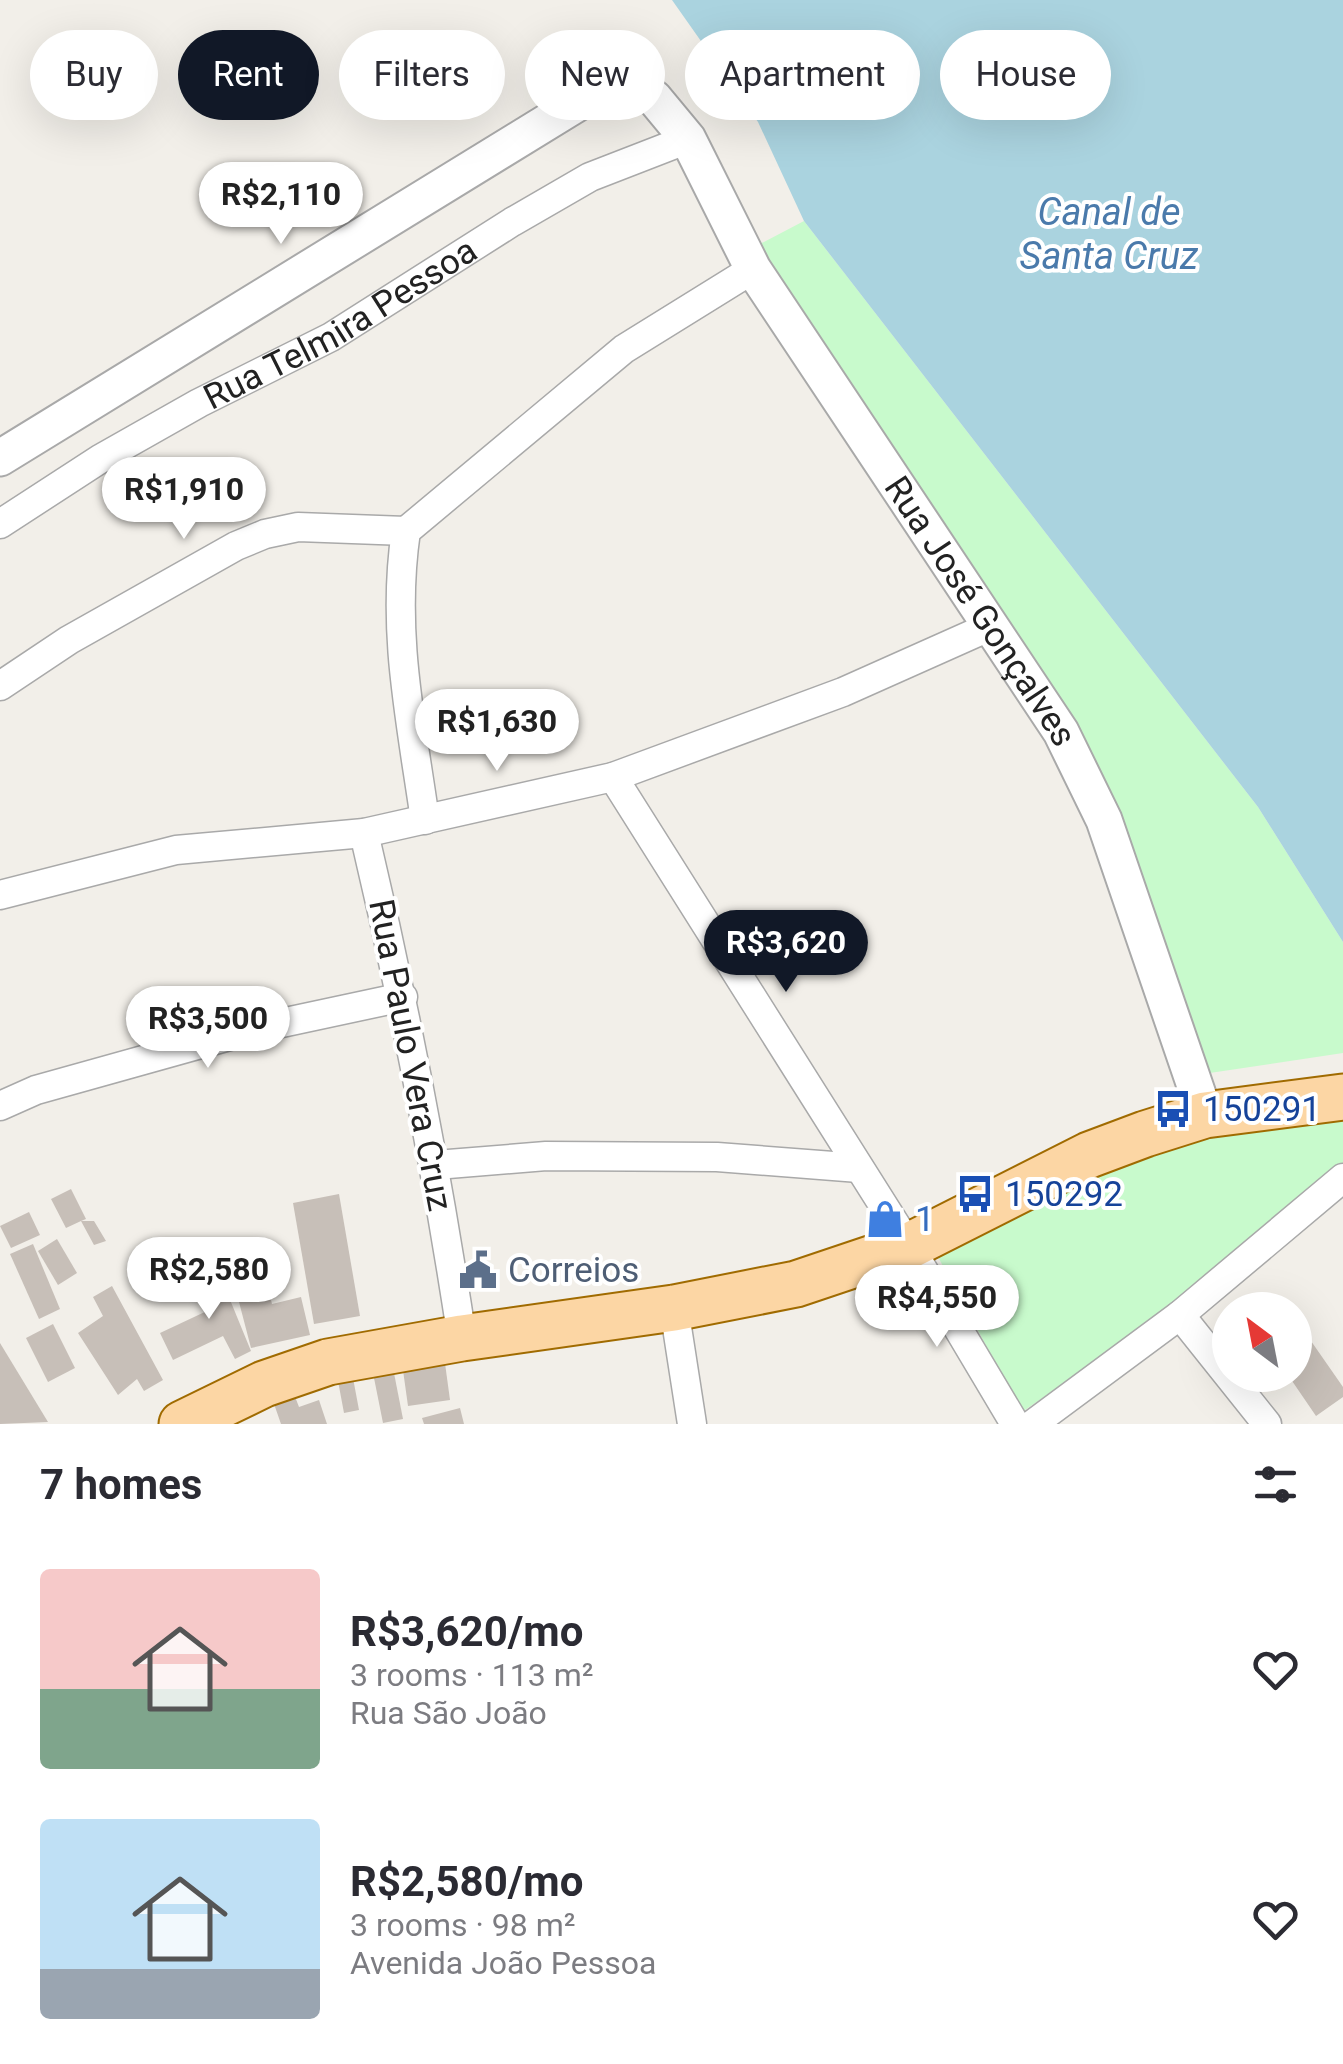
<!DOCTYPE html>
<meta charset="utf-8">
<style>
body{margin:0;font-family:Roboto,sans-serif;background:#f2f2f3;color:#2b2b33;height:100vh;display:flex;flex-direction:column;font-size:38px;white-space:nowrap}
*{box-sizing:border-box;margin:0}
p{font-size:32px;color:#7c7c81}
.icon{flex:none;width:55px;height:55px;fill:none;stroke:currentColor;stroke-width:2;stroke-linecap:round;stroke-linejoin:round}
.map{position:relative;height:1424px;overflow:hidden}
.drawer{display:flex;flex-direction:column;background:#fff;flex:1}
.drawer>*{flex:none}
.hud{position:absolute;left:30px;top:30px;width:1285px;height:90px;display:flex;gap:20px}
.needle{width:65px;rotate:328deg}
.fabs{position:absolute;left:1212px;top:1292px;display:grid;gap:20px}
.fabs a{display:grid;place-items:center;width:100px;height:100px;border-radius:50%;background:#fff;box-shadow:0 10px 40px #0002;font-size:50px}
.price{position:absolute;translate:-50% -85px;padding:0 22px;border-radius:35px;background:#fff;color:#222;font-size:32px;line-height:65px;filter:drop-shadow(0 2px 5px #0008)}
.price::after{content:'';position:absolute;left:50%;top:60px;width:30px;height:22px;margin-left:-15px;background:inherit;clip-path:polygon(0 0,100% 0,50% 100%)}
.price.current{background:#111827;color:#fff}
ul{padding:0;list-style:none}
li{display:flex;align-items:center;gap:30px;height:250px;padding:0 40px}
li span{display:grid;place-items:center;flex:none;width:280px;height:200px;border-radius:10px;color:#555}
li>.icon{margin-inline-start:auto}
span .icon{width:120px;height:120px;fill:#fffc;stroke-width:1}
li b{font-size:42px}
h2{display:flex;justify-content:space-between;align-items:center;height:120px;padding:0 40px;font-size:42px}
.pill{padding:0 35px;border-radius:45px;background:#fff;box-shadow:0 10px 40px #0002;font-size:35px;line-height:90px}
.pill.current{background:#111827;color:#fff}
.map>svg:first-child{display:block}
.park{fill:#c8facc}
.water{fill:#aad3df}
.building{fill:#c7bfb8}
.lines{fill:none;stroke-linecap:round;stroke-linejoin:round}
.minor-casing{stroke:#a9a9a9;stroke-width:31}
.tertiary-casing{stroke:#a9a9a9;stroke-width:39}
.primary-casing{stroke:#a06b00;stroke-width:49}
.minor{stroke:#fff;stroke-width:28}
.tertiary{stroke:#fff;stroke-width:35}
.primary{stroke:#fcd6a4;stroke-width:45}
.labels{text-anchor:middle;stroke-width:8;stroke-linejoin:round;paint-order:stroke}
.street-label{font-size:35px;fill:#222;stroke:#fff}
.transit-label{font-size:35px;fill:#164399;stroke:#fff;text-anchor:start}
.shop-label{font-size:35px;fill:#366cbe;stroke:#fff;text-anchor:start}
.service-label{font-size:35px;fill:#4e5e75;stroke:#fff;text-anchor:start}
.water-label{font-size:38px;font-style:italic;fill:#4a7aab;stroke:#fff}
</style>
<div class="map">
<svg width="1343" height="1424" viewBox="0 0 1343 1424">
<rect width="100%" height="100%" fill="#f2efe9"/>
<g class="park">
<polygon points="804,221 1258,807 1343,942 1343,1053 1203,1074 1100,769 848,399 756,246"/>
<polygon points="1343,1092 1343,1191 1022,1412 931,1244 1025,1192"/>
</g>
<polygon class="water" points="672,0 1343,0 1343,942 1258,807 804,221 758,122"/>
<g class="building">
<polygon points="71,1189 86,1219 81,1221 94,1221 106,1241 94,1245 81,1221 66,1228 51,1199"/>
<polygon points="339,1194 360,1316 314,1324 293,1203"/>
<polygon points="29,1212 40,1235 11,1248 0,1226"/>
<polygon points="57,1239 77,1273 58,1285 38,1251"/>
<polygon points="33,1244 60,1309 39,1319 10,1254"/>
<polygon points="217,1268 251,1351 235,1359 223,1336 173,1360 160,1333 209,1310 194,1280"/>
<polygon points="264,1271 272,1304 301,1297 310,1335 251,1348 233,1279"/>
<polygon points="112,1286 163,1380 144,1391 137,1379 118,1395 78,1333 103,1316 93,1297"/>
<polygon points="1295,1318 1343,1387 1343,1397 1316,1416 1288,1375 1295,1375"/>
<polygon points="53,1324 75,1368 48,1382 26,1338"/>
<polygon points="0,1343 48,1422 0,1424"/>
<polygon points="444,1356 450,1400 408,1406 402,1363"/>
<polygon points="393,1368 403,1419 383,1423 373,1373"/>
<polygon points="353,1378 359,1410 344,1413 338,1381"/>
<polygon points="294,1394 299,1407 319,1400 327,1424 281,1424 273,1401"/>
<polygon points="460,1408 464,1424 424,1424 422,1418"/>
</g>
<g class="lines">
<g class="minor-casing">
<g id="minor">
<path id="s1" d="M0,524l100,-65 99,-56 132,-66 181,-115 78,-45 98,-38"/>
<polyline points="0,686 69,640 236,546 265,534 298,527 406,531"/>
<polyline points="613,777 909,1246 1015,1424"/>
<path d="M425,820c-14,-99 -34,-189 -19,-289l218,-182 129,-80"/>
<path d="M364,833c40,168 72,334 98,505"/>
<polyline points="0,895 176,850 364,833 613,777 843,692 991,626"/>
<polyline points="0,1106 36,1090 258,1028 403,997"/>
<polyline points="436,1165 546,1156 717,1157 859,1168"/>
<polyline points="674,1308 692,1424"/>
<polyline points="1180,1315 1267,1424"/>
<polyline points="1033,1424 1180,1315 1343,1178"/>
</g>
</g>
<g class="tertiary-casing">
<g id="tertiary">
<path id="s2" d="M0,458l596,-366 21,-8 17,2 20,12 34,41 65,130 308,463 43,88 101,295"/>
</g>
</g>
<g class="primary-casing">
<polyline id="primary" points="182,1424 264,1384 328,1362 462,1338 674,1308 796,1284 909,1246 1089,1155 1145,1134 1205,1115 1343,1097"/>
</g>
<use href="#minor" class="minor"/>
<use href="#tertiary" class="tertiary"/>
<use href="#primary" class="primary"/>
</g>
<defs>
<g id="bus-bare" transform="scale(3)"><path d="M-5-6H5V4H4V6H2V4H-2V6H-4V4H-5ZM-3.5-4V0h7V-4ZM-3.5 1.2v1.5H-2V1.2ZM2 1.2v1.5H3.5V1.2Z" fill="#1a4fb4" stroke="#fff" stroke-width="2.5" paint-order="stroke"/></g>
<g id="shop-bare" transform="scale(3)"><path d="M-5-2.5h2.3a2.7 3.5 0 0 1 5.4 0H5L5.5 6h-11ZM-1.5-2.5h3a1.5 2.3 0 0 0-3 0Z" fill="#3f7fe0" stroke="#fff" stroke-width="2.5" paint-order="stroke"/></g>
<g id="civic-bare" transform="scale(3)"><path d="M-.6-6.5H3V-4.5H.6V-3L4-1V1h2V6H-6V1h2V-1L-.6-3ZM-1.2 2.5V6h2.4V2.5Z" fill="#5c6f8a" stroke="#fff" stroke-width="2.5" paint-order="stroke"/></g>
</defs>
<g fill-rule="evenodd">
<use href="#bus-bare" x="1173" y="1109"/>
<use href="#bus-bare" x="975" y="1194"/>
<use href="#shop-bare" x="885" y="1219"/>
<use href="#civic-bare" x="478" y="1270"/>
</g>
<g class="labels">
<g class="street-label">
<text dy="12" stroke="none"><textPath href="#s1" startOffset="395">Rua Telmira Pessoa</textPath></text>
<text dy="12" stroke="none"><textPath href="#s2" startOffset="1372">Rua José Gonçalves</textPath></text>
<text transform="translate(411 1055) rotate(79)" y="12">Rua Paulo Vera Cruz</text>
</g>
<g class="transit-label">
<text x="1203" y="1121">150291</text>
<text x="1005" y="1206">150292</text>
</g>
<g class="shop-label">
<text x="915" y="1231">1</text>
</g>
<g class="service-label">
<text x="508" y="1282">Correios</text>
</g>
<g class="water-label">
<text x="1109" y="225">Canal de<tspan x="1109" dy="44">Santa Cruz</tspan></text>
</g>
</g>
</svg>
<div class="fabs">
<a><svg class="needle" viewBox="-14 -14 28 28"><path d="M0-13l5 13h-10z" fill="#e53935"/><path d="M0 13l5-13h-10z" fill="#7c7c81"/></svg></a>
</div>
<b class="price" style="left:281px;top:247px">R$2,110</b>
<b class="price" style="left:184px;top:542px">R$1,910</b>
<b class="price" style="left:497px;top:774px">R$1,630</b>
<b class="price current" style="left:786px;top:995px">R$3,620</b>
<b class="price" style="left:208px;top:1071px">R$3,500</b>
<b class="price" style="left:209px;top:1322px">R$2,580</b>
<b class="price" style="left:937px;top:1350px">R$4,550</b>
<div class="hud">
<a class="pill">Buy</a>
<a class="pill current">Rent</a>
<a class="pill">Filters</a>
<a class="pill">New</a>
<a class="pill">Apartment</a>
<a class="pill">House</a>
</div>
</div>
<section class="drawer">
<h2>7 homes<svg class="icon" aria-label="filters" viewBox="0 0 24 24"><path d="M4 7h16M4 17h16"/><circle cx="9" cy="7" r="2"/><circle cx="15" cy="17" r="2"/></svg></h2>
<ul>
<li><span style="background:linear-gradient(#f6c9c9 60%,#7fa58c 0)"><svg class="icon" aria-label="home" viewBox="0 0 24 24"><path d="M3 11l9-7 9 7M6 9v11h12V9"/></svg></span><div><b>R$3,620/mo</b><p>3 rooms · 113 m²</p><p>Rua São João</p></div><svg class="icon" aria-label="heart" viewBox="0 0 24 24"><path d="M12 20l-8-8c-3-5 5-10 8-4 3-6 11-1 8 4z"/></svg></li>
<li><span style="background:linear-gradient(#bfe0f5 75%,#9aa5b1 0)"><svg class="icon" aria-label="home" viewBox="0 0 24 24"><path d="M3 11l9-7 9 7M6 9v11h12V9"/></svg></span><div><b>R$2,580/mo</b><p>3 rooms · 98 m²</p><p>Avenida João Pessoa</p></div><svg class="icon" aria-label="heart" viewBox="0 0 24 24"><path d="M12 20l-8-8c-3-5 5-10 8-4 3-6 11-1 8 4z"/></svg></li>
</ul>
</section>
